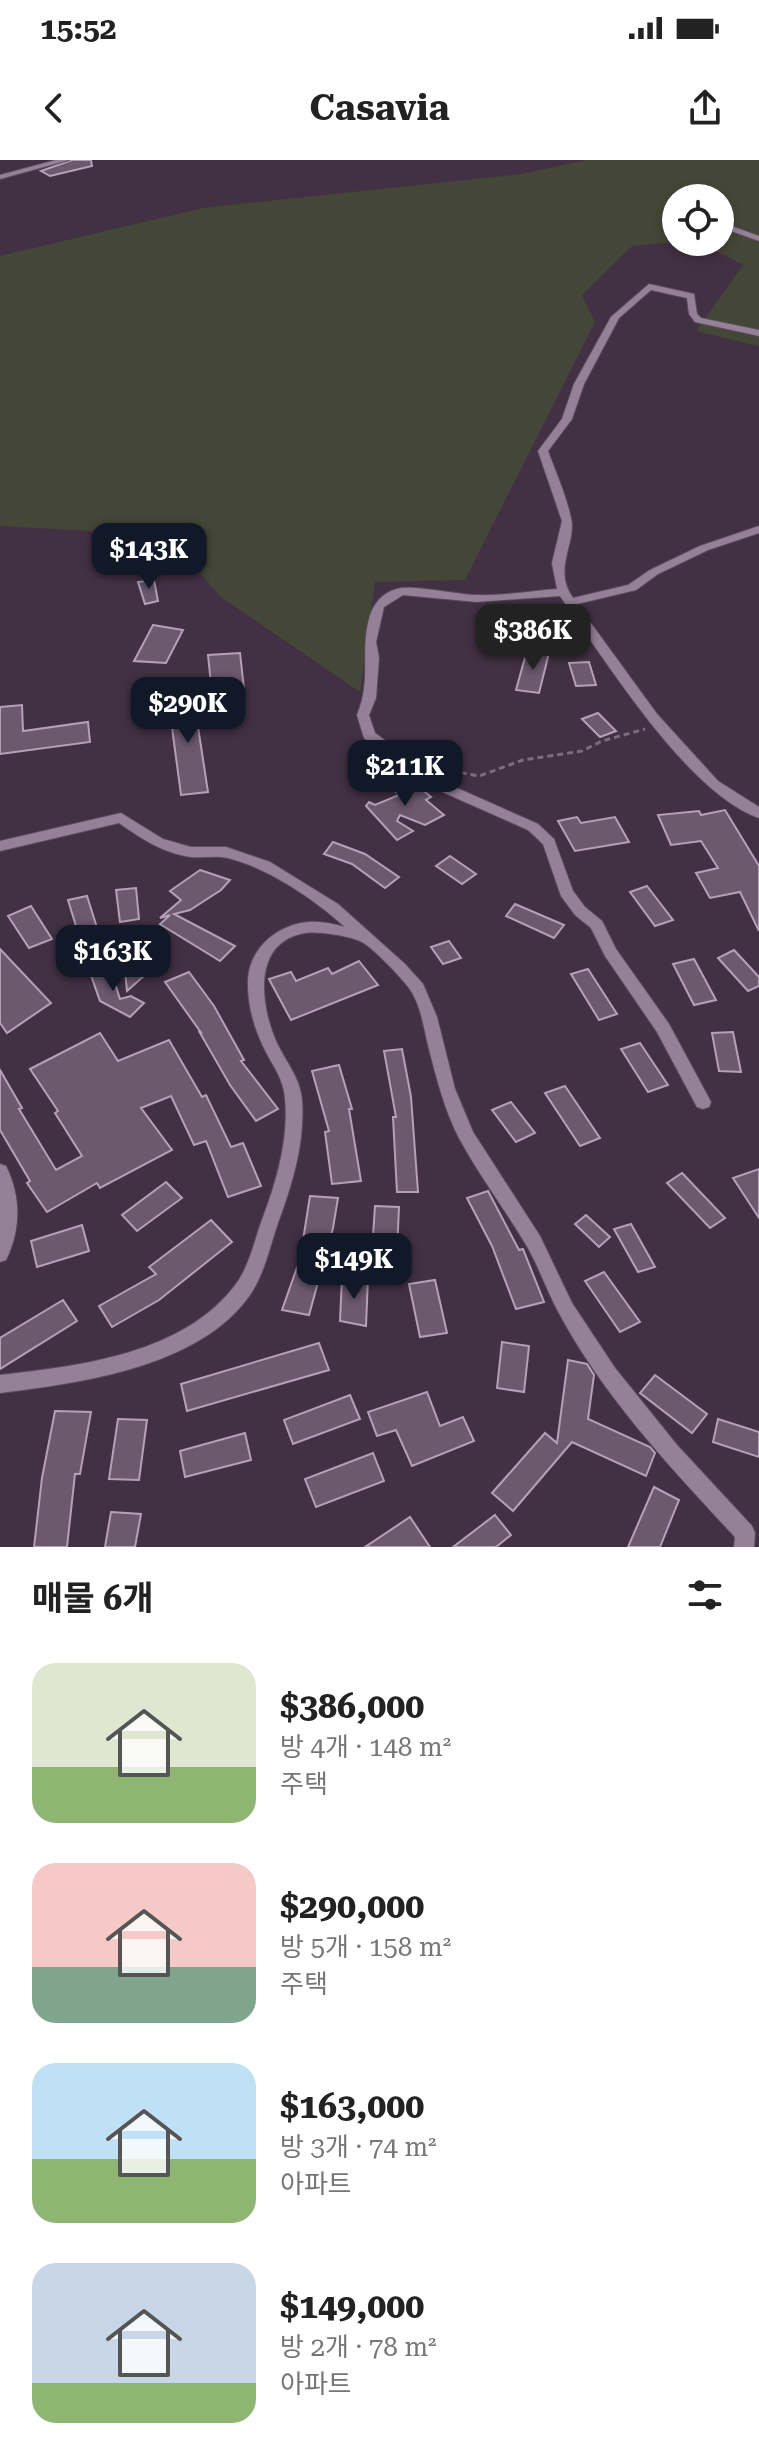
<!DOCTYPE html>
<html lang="ko">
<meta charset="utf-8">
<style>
body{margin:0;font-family:"Roboto Serif","Noto Sans KR",serif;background:#f6f6f6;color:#222;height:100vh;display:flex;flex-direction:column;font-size:30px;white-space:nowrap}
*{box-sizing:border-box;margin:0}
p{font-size:26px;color:#767676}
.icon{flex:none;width:44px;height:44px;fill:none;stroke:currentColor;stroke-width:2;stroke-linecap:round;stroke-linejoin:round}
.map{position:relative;height:1387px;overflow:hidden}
.panel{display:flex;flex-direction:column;background:#fff;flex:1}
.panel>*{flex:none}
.controls{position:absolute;left:662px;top:24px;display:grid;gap:16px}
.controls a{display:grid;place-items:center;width:72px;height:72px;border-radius:50%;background:#fff;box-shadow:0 4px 12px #0003;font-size:40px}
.price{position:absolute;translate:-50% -68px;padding:0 18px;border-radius:16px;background:#111827;color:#fff;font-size:26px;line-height:52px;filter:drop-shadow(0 2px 4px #0008)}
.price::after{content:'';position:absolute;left:50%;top:48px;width:24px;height:18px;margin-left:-12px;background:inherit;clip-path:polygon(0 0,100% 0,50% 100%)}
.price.current{background:#222;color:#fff}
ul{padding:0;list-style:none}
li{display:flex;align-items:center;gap:24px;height:200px;padding:0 32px}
li span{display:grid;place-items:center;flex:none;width:224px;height:160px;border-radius:24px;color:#555}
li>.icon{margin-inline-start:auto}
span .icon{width:96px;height:96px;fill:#fffc;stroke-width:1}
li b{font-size:34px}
h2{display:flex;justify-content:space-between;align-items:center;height:96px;padding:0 32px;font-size:34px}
.status{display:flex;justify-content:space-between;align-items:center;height:56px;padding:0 40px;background:#fff;direction:ltr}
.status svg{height:22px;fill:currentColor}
header{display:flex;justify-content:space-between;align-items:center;height:104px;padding:0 32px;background:#fff;font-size:36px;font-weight:700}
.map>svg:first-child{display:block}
.green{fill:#444737}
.building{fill:#6c596e;stroke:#b5a0b8;stroke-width:2}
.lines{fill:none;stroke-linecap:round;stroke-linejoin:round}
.minor-casing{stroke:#5b4d5d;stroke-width:2}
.path{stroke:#7c6d7d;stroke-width:3;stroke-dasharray:6 4;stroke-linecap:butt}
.minor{fill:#958197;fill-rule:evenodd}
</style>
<div class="status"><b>15:52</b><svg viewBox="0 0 49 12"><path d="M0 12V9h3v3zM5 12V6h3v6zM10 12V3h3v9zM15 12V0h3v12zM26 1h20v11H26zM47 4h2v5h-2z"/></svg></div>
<header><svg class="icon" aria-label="back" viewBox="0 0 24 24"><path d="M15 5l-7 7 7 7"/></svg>Casavia<svg class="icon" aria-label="share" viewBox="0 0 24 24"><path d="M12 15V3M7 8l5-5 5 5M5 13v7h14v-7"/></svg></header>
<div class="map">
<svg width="759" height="1387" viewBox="0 0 759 1387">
<rect width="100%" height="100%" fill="#423144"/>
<polygon class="green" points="587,0 759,0 759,186 696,171 743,105 699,82 720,82 720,38 676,38 678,82 632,86 582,135 595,162 465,420 375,422 360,532 221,437 167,375 0,366 0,96 203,48 521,14"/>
<g class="building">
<polygon points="72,0 91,0 92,6 50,16 41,11"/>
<polygon points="154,420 158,441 145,444 138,422"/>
<polygon points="513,445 531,448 524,465 506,462"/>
<polygon points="153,465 183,470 166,503 134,501"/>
<polygon points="527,490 549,493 539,533 516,530"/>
<polygon points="240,493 244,529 211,524 208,495"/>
<polygon points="589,502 596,525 576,526 569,503"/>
<polygon points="172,533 193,534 208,632 181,635 169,545"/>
<polygon points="22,545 23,571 88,562 90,582 0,594 0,547"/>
<polygon points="598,553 616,571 600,577 582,559"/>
<polygon points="404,615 431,637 426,640 444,655 425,665 400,655 397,661 413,671 397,680 366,646 369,642 375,645 399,635 387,624"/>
<polygon points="725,650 759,706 759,771 740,732 710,738 696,713 718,708 701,681 671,685 658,655 699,651 701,655"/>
<polygon points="577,657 581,663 615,657 629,682 575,691 558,661"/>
<polygon points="333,682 365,694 399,717 385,728 352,704 324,694"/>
<polygon points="450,696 476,714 462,724 436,706"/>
<polygon points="200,710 230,720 221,730 190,750 174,754 235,786 220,801 160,764 170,755 160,758 181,740 170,731"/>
<polygon points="647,726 673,760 655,766 630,732"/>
<polygon points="136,728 139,759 120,762 116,730"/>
<polygon points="87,736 99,774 80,779 68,740"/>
<polygon points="515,744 564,765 554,778 506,756"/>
<polygon points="31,746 52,779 29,788 8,756"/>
<polygon points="449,781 461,798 443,804 431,787"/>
<polygon points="0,789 51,843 7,873 0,863"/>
<polygon points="123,790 153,808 127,831"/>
<polygon points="734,790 759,817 759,826 748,831 718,798"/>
<polygon points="694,799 701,812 716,840 694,845 673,804"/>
<polygon points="359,801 378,825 291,860 269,819 291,812 296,821 328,808 332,814"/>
<polygon points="87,804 104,813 110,808 120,839 131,836 144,843 130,857 100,841"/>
<polygon points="588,809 617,854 599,860 571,814"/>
<polygon points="189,812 214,846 244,900 241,901 278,949 256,961 230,925 200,873 202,874 165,822"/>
<polygon points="733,872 741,912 719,911 712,873"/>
<polygon points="100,873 118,901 169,880 202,937 206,935 231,987 243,983 261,1026 228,1037 206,981 194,985 171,936 141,948 172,990 100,1028 97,1023 47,1052 27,1023 30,1021 0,970 0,910 22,948 19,949 56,1010 82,996 55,953 58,951 30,909"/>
<polygon points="640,883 668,925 648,932 621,889"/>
<polygon points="402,889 411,937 418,1032 397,1032 393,957 396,957 384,891"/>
<polygon points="339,905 352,949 349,949 361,1021 332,1024 325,972 329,971 312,911"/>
<polygon points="565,926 600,978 580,986 545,933"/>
<polygon points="511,942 535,973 516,982 492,950"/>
<polygon points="759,1009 759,1058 733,1018"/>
<polygon points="682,1013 725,1058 710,1068 667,1023"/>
<polygon points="166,1022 182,1038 137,1071 122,1055"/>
<polygon points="488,1031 519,1090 523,1089 544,1142 516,1149 492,1086 467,1038"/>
<polygon points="310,1036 338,1038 333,1068 309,1155 282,1150 300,1099"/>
<polygon points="375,1046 399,1047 397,1092 372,1091"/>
<polygon points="586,1055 610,1077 599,1087 575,1064"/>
<polygon points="211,1060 232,1082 159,1140 112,1167 99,1146 156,1114 149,1107"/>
<polygon points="631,1064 655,1107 638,1112 614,1069"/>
<polygon points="82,1065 89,1091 37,1107 31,1081"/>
<polygon points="604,1112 640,1162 620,1172 585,1121"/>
<polygon points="342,1117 368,1118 366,1166 340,1161"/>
<polygon points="435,1120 447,1173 420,1177 409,1124"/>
<polygon points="63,1140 77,1161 0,1209 0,1178"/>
<polygon points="502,1182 529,1186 524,1232 497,1228"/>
<polygon points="319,1183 329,1210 187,1251 181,1224"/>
<polygon points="568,1200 587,1204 594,1215 588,1259 650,1287 655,1293 646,1316 572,1282 513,1351 492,1333 545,1273 557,1283"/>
<polygon points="655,1215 707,1254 692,1273 640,1233"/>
<polygon points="427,1232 440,1266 463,1257 474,1281 412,1306 396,1270 377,1276 368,1252"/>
<polygon points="350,1235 360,1259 293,1284 284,1260"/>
<polygon points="55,1251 91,1252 80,1314 75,1314 67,1387 34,1387 42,1318"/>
<polygon points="118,1259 147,1260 139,1320 109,1319"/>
<polygon points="718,1259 759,1272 759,1297 713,1282"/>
<polygon points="245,1273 251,1300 185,1317 180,1291"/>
<polygon points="373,1293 384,1321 316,1347 305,1319"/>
<polygon points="654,1327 679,1340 660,1387 628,1387"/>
<polygon points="111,1352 141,1354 135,1387 105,1387"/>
<polygon points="495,1355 511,1375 496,1387 453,1387"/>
<polygon points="410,1357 430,1387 365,1387"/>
</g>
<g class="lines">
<g class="minor-casing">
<g id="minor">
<polygon points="56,0 69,0 0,19 0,15"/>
<polygon points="720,62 759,76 759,81 720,67"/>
<path d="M649,124l45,10 3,20 4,4 58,12v6l-64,-14 -6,-8 -2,-16 -36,-8 -32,28 -35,66 -12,35 -24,32c8,22 18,44 23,67 6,24 -19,51 2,80l55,-13 22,-15 50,-24 59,-20v7l-51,17 -50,24 -22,16 -59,14 80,110 61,67 41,26v11c-72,-25 -155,-160 -199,-222l-83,6 -74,-7 -19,12 -8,35 3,16 -3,40 -7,17 6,18 64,47 99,44 16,15 19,52 12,16 17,14 14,28 53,75 42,78 -2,5 -6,2 -6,-2 -40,-75 -52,-76 -14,-28 -16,-13 -14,-19 -18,-52 -15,-14 -99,-44 -65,-48 -7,-23c15,-36 3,-62 12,-96 4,-15 13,-26 28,-30 14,-5 62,6 80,6 26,1 53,-4 80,-6l-5,-26 10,-42 -24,-70 24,-32 12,-35 37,-67z"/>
<path d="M121,653l42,26 28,8h35l44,15 68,42 67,60 18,20 14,33 18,72 18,43 67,104 32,67 43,65 62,77 75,81 3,7 -1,14h-20l1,-10c-64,-69 -130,-139 -175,-222 -13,-23 -21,-49 -35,-72 -21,-35 -46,-68 -66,-105 -14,-27 -22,-58 -30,-89 -5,-19 -8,-45 -20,-61 -9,-12 -35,-39 -47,-46 -12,-6 -43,-11 -57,-9 -53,9 -45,71 -29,108 9,20 24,36 26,59 3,41 -9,82 -23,120 -9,25 -14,53 -29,75 -50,72 -169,88 -250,98v-18c80,-9 184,-21 236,-91 14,-19 19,-46 27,-67 14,-37 26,-79 22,-118 -1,-18 -10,-30 -18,-45 -12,-22 -20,-49 -19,-75 2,-32 31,-55 61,-57 12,-1 24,2 36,5 -31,-28 -77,-59 -117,-69 -12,-3 -25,0 -37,-1 -28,-4 -49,-18 -72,-34l-119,28v-10z"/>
<path d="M0,1004l6,2c15,31 15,63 0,94l-6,2z"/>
</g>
</g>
<polyline class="path" points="441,609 479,616 523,600 582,591 602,581 645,569"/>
<use href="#minor" class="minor"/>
</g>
</svg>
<div class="controls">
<a><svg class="icon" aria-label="locate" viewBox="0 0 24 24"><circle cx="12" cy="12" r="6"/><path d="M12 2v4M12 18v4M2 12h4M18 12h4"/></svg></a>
</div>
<b class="price" style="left:149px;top:431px">$143K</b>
<b class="price current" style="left:533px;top:512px">$386K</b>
<b class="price" style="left:188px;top:585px">$290K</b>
<b class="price" style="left:405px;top:648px">$211K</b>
<b class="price" style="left:113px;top:833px">$163K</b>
<b class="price" style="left:354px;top:1141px">$149K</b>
</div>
<section class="panel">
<h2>매물 6개<svg class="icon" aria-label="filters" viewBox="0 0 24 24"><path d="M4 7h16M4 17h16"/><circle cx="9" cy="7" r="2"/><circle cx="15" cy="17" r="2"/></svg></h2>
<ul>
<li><span style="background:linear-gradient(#dfe7d0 65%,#8fb573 0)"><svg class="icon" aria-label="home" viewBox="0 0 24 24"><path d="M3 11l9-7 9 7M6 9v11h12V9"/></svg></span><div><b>$386,000</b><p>방 4개 · 148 m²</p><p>주택</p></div></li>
<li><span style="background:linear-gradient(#f6c9c9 65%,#7fa58c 0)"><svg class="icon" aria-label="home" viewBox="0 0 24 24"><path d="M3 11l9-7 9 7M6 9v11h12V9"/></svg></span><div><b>$290,000</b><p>방 5개 · 158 m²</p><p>주택</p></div></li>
<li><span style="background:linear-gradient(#bfe0f5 60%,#8fb573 0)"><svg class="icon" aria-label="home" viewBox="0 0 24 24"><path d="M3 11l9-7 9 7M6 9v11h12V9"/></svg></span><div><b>$163,000</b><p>방 3개 · 74 m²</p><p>아파트</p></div></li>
<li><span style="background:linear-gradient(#c9d6e8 75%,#8fb573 0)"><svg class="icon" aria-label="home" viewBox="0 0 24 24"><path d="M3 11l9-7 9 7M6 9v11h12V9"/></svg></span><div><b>$149,000</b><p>방 2개 · 78 m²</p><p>아파트</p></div></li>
</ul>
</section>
